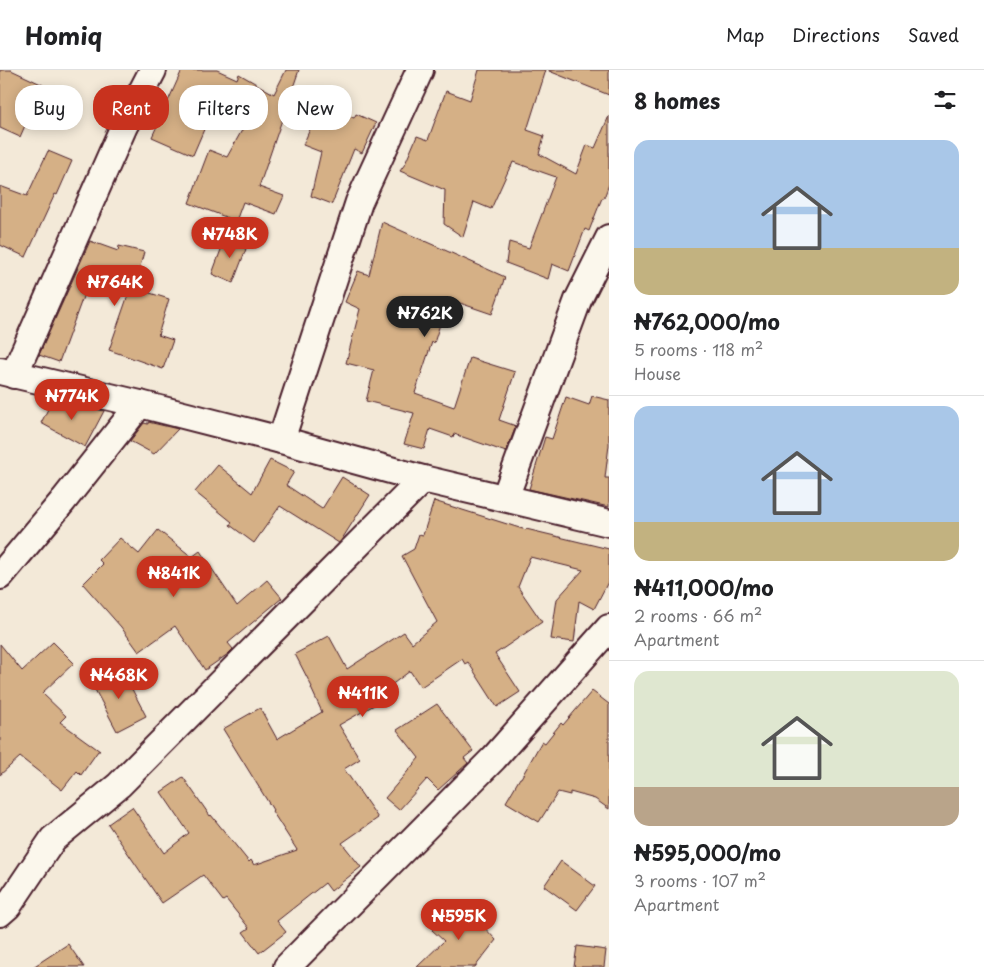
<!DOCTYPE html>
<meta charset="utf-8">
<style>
body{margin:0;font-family:"Playpen Sans",sans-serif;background:#f2f2f2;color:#202124;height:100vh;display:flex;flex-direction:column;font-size:19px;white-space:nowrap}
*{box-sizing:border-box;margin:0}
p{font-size:16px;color:#757577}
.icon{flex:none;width:28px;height:28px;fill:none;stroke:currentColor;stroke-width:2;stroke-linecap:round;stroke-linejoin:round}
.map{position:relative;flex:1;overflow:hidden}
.drawer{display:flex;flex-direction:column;background:#fff;width:375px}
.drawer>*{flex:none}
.top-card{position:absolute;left:15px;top:15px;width:475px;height:45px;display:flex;gap:10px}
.price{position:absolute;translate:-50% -42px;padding:0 11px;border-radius:18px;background:#c8321e;color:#fff;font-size:16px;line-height:32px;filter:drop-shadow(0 1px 2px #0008)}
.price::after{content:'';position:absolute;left:50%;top:30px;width:15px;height:11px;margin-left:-8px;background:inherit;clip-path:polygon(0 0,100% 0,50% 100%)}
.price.active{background:#222;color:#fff}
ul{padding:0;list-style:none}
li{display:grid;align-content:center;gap:10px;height:265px;padding:0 25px}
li+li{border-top:1px solid #e0e0e0}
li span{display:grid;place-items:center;height:155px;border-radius:15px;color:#555}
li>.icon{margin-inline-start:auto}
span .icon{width:90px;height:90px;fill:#fffc;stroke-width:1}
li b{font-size:21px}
h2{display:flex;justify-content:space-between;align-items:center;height:60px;padding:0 25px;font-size:21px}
.tag{padding:0 18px;border-radius:20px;background:#fff;box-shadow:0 2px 12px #0003;font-size:18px;line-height:45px}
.tag.active{background:#c8321e;color:#fff}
header{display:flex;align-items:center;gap:30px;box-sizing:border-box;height:70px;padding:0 25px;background:#fff;border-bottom:1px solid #e0e0e0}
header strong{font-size:24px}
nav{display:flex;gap:28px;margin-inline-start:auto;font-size:18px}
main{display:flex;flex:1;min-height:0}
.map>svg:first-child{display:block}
.building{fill:#d5b086;stroke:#4a1f2b}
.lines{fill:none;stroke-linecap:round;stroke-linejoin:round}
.minor-casing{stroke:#4a1f2b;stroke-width:30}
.minor{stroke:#fbf7ec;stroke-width:26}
</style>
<header>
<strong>Homiq</strong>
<nav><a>Map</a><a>Directions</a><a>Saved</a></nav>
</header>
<main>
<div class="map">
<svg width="609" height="897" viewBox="0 0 609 897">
<rect width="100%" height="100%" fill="#f3e9d8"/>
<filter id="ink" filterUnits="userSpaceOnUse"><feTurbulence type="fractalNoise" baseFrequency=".02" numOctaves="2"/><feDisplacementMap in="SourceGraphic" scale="10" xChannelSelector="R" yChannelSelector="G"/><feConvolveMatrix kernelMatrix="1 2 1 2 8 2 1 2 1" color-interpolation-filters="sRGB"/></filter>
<g filter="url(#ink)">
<g class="building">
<polygon points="0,0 11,0 43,15 20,67 0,58"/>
<polygon points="182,0 217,0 237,9 239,4 274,24 286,0 299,0 259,117 284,126 276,144 243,132 236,151 189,133 209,80 227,87 246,53 214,36 193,85 152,67"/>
<polygon points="479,0 546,0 527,60 544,66 539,84 576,104 587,75 595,78 609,46 609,114 604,128 602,128 589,161 585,159 569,201 552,194 548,209 506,193 509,172 529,178 556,107 513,92 511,97 510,97 491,139 474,132 463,167 444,154 445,120 400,101 405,94 417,66 428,70 446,21 470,30"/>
<polygon points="549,0 609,0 609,25 549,1"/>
<polygon points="321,34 354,48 356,44 376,53 362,83 354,79 332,134 311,126 321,82 303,75"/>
<polygon points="48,81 72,91 57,125 55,124 26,187 0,175 0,116 27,126"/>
<polygon points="382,152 505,207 492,244 448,229 434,273 432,272 415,323 454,337 470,288 515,302 499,350 516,356 506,382 454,364 453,367 430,359 424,379 404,374 414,343 366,331 374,300 346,293 360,239 345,232 358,201 369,205"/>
<polygon points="226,166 242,169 241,176 246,179 233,213 212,204"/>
<polygon points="90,171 118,181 119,176 144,182 134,218 169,229 158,265 173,270 163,299 109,280 128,225 93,215 92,218 87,216 59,292 39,285"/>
<polygon points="592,326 609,330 609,375 605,408 609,408 609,437 529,419 545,367 552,369 566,327 589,335"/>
<polygon points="53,329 104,341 85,377 41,353"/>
<polygon points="148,352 178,359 154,384 130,371 144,353 148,354"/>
<polygon points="270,390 294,402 286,415 322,439 342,407 370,425 342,469 339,473 280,436 254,473 230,455 232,452 195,422 218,395 252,423"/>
<polygon points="434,431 526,460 526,459 609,479 609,510 594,539 579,531 574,572 551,569 557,529 583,500 530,487 518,517 542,552 495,584 520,622 497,637 468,592 465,594 462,589 421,617 410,601 382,622 386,627 376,634 339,655 360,689 344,699 378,748 342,773 361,797 331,821 325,813 277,851 286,862 259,883 243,862 249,858 226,829 223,831 203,805 162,833 108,754 132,737 164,783 189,763 161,722 183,707 210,746 211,745 249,792 251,790 254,795 297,780 272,741 273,740 223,659 260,638 277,669 322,642 311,618 312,617 295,584 329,566 347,599 404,562 412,573 437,552 402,486 414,479 419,464 423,465"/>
<polygon points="158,460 192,487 200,481 237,536 267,510 282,528 228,573 233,579 228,584 205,600 175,556 139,582 121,557 83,514 103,494 99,490 120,468 139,484"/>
<polygon points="53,572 74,593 42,623 66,646 60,652 100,681 98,681 81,705 77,701 62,720 20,687 0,705 0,574 22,601"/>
<polygon points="121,598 146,646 117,661 92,614"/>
<polygon points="592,621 609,634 609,739 595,729 570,722 570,725 558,722 539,752 506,732 520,708 521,708 542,671 545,673 561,653 563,655"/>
<polygon points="437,634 473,681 464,688 468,693 438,720 427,709 399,740 385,728 419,688 397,660"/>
<polygon points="561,791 595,816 577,840 544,816"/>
<polygon points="465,837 496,870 475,897 417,897 444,871 432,860 449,839 456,843"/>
<polygon points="68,874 84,897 33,897"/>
<polygon points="577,876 606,880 604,897 574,897"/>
</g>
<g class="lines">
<g class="minor-casing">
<g id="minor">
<polyline points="0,301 140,334 281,370 423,409 609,453"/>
<polyline points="14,305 124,56 153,0"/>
<polyline points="281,370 359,132 420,0"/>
<polyline points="505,428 578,230 609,168"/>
<polyline points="0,506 63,431 140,334"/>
<polyline points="0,843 8,836 53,769 119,715 423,409"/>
<polyline points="287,897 494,688 609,558"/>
</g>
</g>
<use href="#minor" class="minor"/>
</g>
</g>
</svg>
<b class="price" style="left:230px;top:189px">₦748K</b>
<b class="price" style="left:115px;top:237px">₦764K</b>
<b class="price active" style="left:425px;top:268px">₦762K</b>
<b class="price" style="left:72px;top:351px">₦774K</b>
<b class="price" style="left:174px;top:528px">₦841K</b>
<b class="price" style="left:119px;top:630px">₦468K</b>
<b class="price" style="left:363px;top:648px">₦411K</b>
<b class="price" style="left:459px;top:871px">₦595K</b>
<div class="top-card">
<a class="tag">Buy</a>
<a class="tag active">Rent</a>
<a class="tag">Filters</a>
<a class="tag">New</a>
</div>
</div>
<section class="drawer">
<h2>8 homes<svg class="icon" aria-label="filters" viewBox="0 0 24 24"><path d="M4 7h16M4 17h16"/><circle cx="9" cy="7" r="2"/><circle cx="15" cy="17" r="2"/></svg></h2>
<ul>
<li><span style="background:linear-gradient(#a9c7e8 70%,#c2b280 0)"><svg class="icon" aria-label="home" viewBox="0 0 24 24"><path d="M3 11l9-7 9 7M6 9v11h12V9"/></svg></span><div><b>₦762,000/mo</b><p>5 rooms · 118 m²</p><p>House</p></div></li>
<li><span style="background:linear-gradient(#a9c7e8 75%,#c2b280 0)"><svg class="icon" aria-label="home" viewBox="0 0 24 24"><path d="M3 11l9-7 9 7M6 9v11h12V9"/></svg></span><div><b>₦411,000/mo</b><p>2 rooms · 66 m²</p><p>Apartment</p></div></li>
<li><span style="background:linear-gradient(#dfe7d0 75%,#b9a48a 0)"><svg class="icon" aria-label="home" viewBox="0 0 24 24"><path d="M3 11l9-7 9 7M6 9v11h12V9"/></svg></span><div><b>₦595,000/mo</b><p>3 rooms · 107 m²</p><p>Apartment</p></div></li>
</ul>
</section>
</main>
